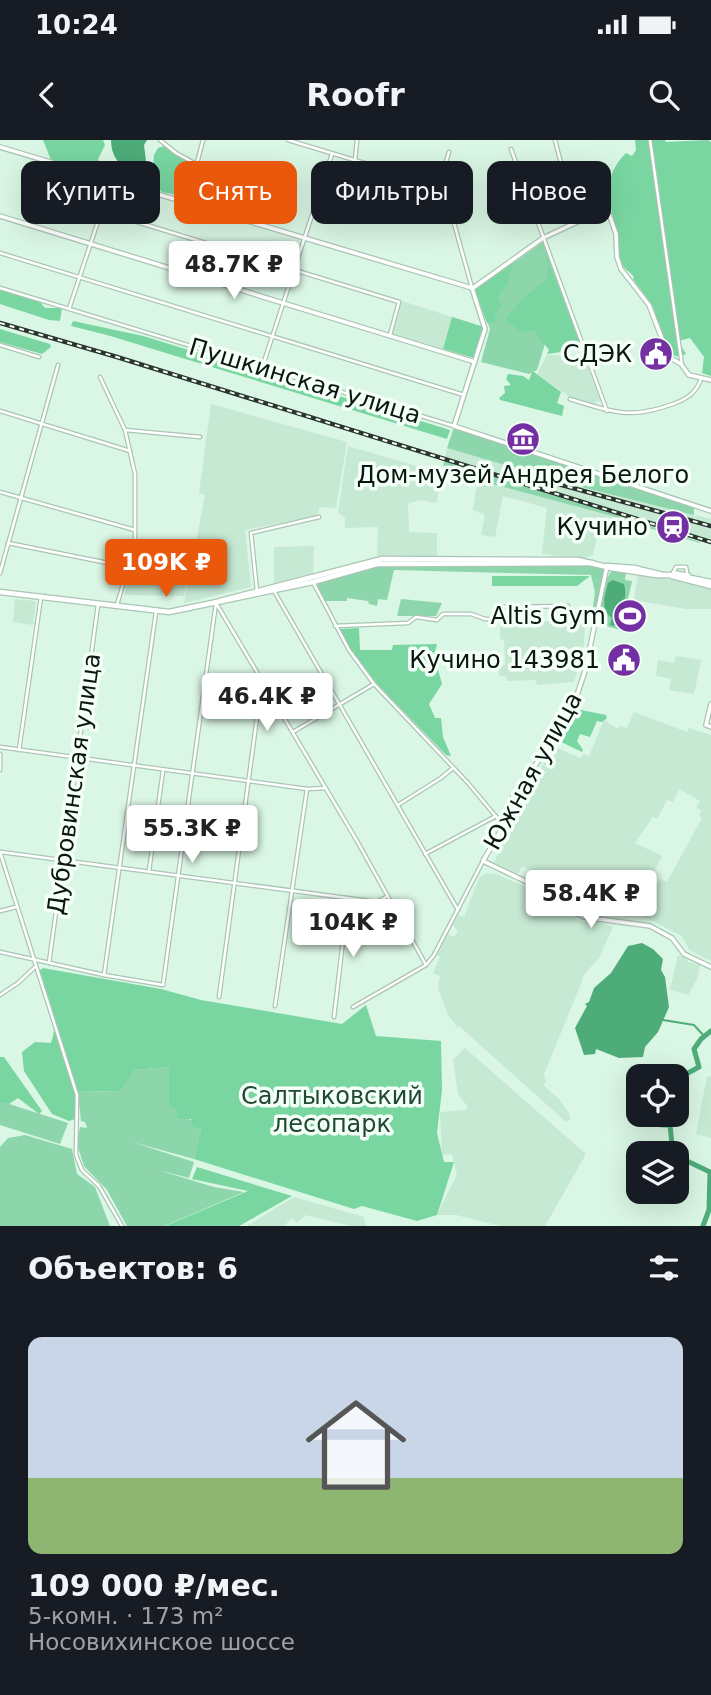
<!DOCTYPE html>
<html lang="ru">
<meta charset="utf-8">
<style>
body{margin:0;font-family:"DejaVu Sans",sans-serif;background:#242831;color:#f1f3f6;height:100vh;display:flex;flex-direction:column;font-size:26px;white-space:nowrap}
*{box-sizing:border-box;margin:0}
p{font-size:23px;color:#9ea1a6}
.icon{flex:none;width:38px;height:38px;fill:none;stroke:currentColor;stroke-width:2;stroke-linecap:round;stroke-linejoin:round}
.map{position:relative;height:1086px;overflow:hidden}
.panel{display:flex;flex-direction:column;background:#171b24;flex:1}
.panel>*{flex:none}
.top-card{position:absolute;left:21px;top:21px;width:670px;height:63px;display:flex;gap:14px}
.buttons{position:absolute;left:626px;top:924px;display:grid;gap:14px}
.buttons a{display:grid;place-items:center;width:63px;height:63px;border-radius:14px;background:#171b24;box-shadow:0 7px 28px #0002;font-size:35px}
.price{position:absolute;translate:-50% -60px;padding:0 16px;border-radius:7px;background:#fff;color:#222;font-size:23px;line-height:46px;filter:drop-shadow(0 2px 4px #0008)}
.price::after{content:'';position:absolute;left:50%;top:42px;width:21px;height:16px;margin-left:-10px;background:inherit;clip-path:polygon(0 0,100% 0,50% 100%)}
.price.active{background:#ea580c;color:#fff}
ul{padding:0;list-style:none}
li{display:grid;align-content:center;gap:14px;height:371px;padding:0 28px}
li span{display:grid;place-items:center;height:217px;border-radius:14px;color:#555}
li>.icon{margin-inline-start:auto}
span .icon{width:126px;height:126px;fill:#fffc;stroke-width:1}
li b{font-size:30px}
h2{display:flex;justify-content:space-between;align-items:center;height:84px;padding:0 28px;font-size:30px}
.tag{padding:0 24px;border-radius:14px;background:#171b24;box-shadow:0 7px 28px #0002;font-size:24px;line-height:63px}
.tag.active{background:#ea580c;color:#fff}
.status{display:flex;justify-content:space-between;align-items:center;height:49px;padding:0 35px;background:#171b24;direction:ltr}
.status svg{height:19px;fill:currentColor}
header{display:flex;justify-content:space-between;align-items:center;height:91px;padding:0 28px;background:#171b24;font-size:32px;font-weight:800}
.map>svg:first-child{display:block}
.built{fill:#c6e9d3;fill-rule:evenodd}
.green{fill:#8dd5aa}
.forest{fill:#79d6a1}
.water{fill:#4eac79}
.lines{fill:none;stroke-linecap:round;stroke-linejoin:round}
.stream{stroke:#4eac79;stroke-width:2}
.river{stroke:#4eac79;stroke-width:5}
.minor-casing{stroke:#aac5b4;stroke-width:5}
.tertiary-casing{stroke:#aac5b4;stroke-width:6}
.secondary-casing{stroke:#aac5b4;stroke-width:7}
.minor{stroke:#fff;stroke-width:2.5}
.tertiary{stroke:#fff;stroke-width:3.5}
.secondary{stroke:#fff;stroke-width:4.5}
.rail-casing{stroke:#29352e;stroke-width:4.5}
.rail{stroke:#f3fff7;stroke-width:2;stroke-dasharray:5;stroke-linecap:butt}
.labels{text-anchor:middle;stroke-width:7;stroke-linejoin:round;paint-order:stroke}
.poi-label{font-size:24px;fill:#0c1610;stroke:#f3fff7;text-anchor:end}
.street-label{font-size:24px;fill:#0c1610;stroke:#f3fff7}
.park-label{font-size:24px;fill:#214832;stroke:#f3fff7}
</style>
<div class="status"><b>10:24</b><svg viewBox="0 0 49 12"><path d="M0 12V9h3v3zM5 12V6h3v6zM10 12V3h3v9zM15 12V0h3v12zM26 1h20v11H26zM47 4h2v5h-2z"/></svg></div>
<header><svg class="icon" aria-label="back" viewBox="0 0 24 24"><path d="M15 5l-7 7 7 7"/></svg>Roofr<svg class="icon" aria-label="search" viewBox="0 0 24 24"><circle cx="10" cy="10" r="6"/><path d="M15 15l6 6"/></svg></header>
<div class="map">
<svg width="711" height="1086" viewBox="0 0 711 1086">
<rect width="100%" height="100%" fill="#daf6e4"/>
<g class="built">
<polygon points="402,161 484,187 474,218 392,194"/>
<polygon points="547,215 584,216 601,262 596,261 595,265 570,257 537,234"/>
<polygon points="211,264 347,302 336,368 320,367 317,376 245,390 251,447 184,463 191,423 184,456 124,455 138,405 194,412 205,355 199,353"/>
<polygon points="348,306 443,334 436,363 419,360 408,364 409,392 437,393 437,417 377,417 378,387 345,388 345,378 338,372"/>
<polygon points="447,308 577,346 694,375 694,379 696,375 711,379 711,404 584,365 445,317"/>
<polygon points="477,343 491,347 492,344 620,378 620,388 600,382 593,415 584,419 542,414 547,368 503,356 495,397 481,395 485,375 473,370"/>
<polygon points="314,406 313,433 274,443 274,407"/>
<polygon points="638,433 711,448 711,469 686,469 634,460"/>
<polygon points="15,459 36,461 33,485 13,482"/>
<polygon points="586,479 583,510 574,542 537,545 536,540 507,541 506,536 499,536 499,526 505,525 504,500 500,499 500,487 506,483"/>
<polygon points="676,516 701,520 694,554 669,550 671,539 656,536 658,520 674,523"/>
<path d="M634,572l53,20 2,-4 22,7v226l-22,-11 -7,-14 -49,-25 -7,6 -33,-14 -2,3 6,4 -4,7 -12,-7 -2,4 -24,-15 -3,-5 4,-11 -34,-17 -4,8 -24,-11 30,-67 30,-49 27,11 2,-4 6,2 15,-36 14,9 2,-3 7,2zM679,649l21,12 -4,7 5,2 -2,6 3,2 -35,64 -7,-3 -3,6 -8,-4 13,-25 -27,-13 18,-26 4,2 10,-19 6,2z"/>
<polygon points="486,733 495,734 549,756 552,765 581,781 585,782 587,778 613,787 599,818 582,837 583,839 544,934 546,942 543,945 559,959 569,973 570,980 565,981 459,886 458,888 448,875 438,848 440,836 433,833 440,817 437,815 448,794 454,797 458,791 453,785 458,775 464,777 479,738"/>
<polygon points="678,815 688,818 688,822 700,825 698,837 688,855 670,850"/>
<polygon points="465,908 586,1014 545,1086 501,1086 456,1075 437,1075 457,1034 452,1014 442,1015 440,972 465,970 468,967 458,954 453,920"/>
<polygon points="707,936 711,937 711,998 696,994"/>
<polygon points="294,1057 364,1077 366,1086 351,1086 305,1075 297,1083 292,1078 284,1086 247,1086"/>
</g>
<g class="green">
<polygon points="543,102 582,210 545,204 537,230 529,234 481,222 490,189 476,149"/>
<polygon points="454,287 694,367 694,375 577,346 447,308"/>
<polygon points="444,320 700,402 700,403 635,384 629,390 620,388 620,378 492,344 491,347 466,344 466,340 443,334"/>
<polygon points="578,424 603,427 605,430 595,475 592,474 595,452 591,435 394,430 387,460 378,459 377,466 369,464 368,461 347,458 347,461 324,461 317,446 319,442 371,426"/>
<polygon points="613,429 626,431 625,440 632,441 621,490 598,484 606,439"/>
<polygon points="401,459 442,463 436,476 397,476"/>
<polygon points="169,927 177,969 201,989 194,1019 132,1002 194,1022 189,1038 158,1030 214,1047 244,1052 164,1086 127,1086 107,1050 84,1026 77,1004 80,987 87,988 85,982 81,981 78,952 121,951 133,930"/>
<polygon points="0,961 68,983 60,1004 0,985"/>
<polygon points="25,995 72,1009 77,1034 95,1047 110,1086 0,1086 0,1007 8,998"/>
</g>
<g class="forest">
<polygon points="43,0 103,0 105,5 98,19 105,34 51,20"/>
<path d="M635,0h30l1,2 42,-2 3,2v234l-9,-3 2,-16 -14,-19 -12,3 8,13 -7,3 -9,-3 -18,-49 -19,-26 1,-2c-3,-4 -9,-8 -11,-11 -6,-8 -4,-23 -6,-32 -7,-32 -17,-55 9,-81l6,3 4,-6z"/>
<polygon points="164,6 196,24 187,57 162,52 152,43 154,15 158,8"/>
<polygon points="544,111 581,205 571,206 569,211 547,214 549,210 536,194 536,189 523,193 505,180 522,159 547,139 548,124"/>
<polygon points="513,122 509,141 497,158 502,165 494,174 497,182 487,183 474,149"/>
<polygon points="0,150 40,162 45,168 62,168 60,181 49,180 0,164"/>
<polygon points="452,177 484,187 474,218 443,209"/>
<polygon points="73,181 143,196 450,290 447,299 107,195 71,186"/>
<polygon points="0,189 50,204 51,207 42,214 0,202"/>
<polygon points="532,232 534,232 561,252 557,263 564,266 562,276 500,260 499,258 505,253 504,246 511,245 506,239 508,234 523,236 529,240"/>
<polygon points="492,436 590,436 577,446 492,446"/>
<polygon points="359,488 360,510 392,510 393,505 437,504 434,515 442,544 429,564 435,578 441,578 443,597 451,616 446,615 378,545 352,511 340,489"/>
<polygon points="581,570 606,575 607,578 602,582 597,581 590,597 580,594 577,601 583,610 582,612 557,600 556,596 571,572"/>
<path d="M43,828l118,21 40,11 141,24 24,-19 10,31 65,5 1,49 -5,43 7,29h10l-17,53 -20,6 -55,-15 -8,3 -160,-50 7,-30 -9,-3 -1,-7h-14v-10l-8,-3v-39l-35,3 -13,21 -46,1v27l-6,2 -17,-7 -28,-43 -2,-19 13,-10 16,1c9,-25 -4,-48 -12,-72z"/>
<polygon points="0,917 4,917 42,971 39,974 18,958 9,964 0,962"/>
<polygon points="197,1027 292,1056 239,1086 165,1086 248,1051 192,1039"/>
</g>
<g class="water">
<path d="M111,0h36l-3,5 2,16c-19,17 -35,0 -35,-21z"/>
<path d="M613,440l11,4c4,14 -2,29 -8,42l-6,-1 2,-7 -7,-6 -1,-13 4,-16z"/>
<polygon points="642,803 653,809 663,819 661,830 665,837 669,867 658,892 645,907 643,917 619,918 596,909 595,914 584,915 575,888 587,866 585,864 589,862 594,848 611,833 628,806"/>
</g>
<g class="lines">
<polyline class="stream" points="663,880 694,885 704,896"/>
<g class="river">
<polyline points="677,939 699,927 694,909 701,899 711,891"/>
<polyline points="652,975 661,985 670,985 672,1004 661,1008 658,1013"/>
<polyline points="677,1026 685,1020 710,1032 709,1070 703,1086"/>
</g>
<g class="minor-casing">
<g id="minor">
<polyline points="160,0 176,13 196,24"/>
<polyline points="288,0 444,47 472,148"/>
<polyline points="555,0 576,81"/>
<polyline points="650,0 682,225"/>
<polyline points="511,9 607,271"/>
<polyline points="355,20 357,0"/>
<polyline points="439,45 449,12"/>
<polyline points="187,61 203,0"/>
<polyline points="101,71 399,162 390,195"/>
<polyline points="0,113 464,255"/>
<polyline points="0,148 454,286"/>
<polyline points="69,169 112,39"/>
<polyline points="0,205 39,217"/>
<polyline points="262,228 332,14"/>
<polyline points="100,237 125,290 135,334 135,402 117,465"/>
<path d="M570,259c43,13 59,21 103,5 14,-5 23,-11 28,-25"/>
<polyline points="0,271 130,311"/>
<polyline points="125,290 200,297"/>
<polyline points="0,352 135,390"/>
<polyline points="8,403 128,427"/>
<polyline points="673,432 689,435"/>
<polyline points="0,433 58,225"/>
<polyline points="672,435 676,427 686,427 688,438"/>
<polyline points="313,442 349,510 374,544 468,643 503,685"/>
<polyline points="257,451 251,393 319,377"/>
<polyline points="274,451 458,770"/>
<polyline points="216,463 357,701 426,825"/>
<polyline points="335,486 408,483 416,477 437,480 443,474 471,474 485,479 497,479 500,475 500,467 568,466 569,476 597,477"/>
<polyline points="293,592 374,544"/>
<polyline points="0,607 307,649 326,648"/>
<polyline points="19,610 41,457"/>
<polyline points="0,614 0,630"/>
<polyline points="398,665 441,638 453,628"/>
<polyline points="0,712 77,955 76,1015 82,1030 99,1046 122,1086"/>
<polyline points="1,712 377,762 388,756"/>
<polyline points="425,714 496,676"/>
<polyline points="149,731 163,631"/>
<polyline points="0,771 16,767"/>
<polyline points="0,812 104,835 163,845 216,463"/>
<polyline points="49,823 98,465"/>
<polyline points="104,835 156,472"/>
<polyline points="0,855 18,843 35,827"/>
<polyline points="219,857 262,541"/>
<polyline points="275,866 307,649"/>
<polyline points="353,867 426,825 434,815 483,721"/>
<polyline points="334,877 348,758"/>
</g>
</g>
<g class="tertiary-casing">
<g id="tertiary">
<polyline points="0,7 472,148"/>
<polyline points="0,76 475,222"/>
<polyline points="472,148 485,189 454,286 711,371"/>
<polyline points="473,148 543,98 607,68 616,94 617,117 621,129 649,165 669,217 681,224 689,235 711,240"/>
<polyline points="607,426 585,531 576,558 539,620 513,656 501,690 483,721 550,753 554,763 584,777 650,786 672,798 684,814 711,827"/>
<polyline points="711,564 706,585 711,587"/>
</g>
</g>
<g class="secondary-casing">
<g id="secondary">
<polyline points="607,426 634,428 663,435"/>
<polyline points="672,436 711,446"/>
<polyline points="0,452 169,472 313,442 377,424 593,423"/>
<polyline points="220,461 382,419 578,420 611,428 656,435 676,435 711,442"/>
</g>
</g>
<use href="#minor" class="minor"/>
<use href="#tertiary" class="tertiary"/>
<use href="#secondary" class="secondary"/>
<g class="rail-casing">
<g id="rail">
<polyline points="0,183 117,217 711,402"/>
<polyline points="529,336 711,386"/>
</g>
</g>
<use href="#rail" class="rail"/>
</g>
<defs>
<g id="civic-disc" transform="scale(1.75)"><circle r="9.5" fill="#7430a3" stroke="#f3fff7"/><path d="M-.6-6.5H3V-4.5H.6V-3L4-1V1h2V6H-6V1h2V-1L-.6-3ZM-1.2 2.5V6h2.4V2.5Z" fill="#fff"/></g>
<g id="museum-disc" transform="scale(1.75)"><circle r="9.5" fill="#7430a3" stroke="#f3fff7"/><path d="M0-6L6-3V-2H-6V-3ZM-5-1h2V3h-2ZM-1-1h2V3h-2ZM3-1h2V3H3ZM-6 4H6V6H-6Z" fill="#fff"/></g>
<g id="station-disc" transform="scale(1.75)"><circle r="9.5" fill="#7430a3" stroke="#f3fff7"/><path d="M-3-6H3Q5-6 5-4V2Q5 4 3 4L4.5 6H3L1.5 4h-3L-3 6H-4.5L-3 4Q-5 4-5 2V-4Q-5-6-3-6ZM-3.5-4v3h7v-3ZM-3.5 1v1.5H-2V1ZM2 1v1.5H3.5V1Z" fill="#fff"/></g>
<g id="stadium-disc" transform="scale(1.75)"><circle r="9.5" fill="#7430a3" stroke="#f3fff7"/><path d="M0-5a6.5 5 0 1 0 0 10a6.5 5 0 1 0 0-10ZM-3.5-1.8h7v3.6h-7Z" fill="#fff"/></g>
</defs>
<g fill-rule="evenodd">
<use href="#civic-disc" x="656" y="214"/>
<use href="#museum-disc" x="523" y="299"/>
<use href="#station-disc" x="673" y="387"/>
<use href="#stadium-disc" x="630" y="476"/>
<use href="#civic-disc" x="624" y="520"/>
</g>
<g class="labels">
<g class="poi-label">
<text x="632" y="222">СДЭК</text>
<text x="523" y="343" text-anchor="middle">Дом-музей Андрея Белого</text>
<text x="648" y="395">Кучино</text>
<text x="606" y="484">Altis Gym</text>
<text x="600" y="528">Кучино 143981</text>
</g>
<g class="street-label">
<text transform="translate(305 241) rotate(17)" y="8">Пушкинская улица</text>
<text transform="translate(533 631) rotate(-61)" y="8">Южная улица</text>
<text transform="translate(74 644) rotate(-82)" y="8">Дубровинская улица</text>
</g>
<g class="park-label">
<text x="332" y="964">Салтыковский<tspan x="332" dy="28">лесопарк</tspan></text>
</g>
</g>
</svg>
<div class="buttons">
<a><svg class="icon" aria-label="locate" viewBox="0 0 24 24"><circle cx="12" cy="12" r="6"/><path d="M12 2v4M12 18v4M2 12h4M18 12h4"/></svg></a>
<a><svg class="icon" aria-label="layers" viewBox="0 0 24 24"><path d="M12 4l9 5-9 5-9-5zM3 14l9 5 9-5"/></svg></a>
</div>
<b class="price" style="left:234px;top:161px">48.7K ₽</b>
<b class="price active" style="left:166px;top:459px">109K ₽</b>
<b class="price" style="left:267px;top:593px">46.4K ₽</b>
<b class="price" style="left:192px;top:725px">55.3K ₽</b>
<b class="price" style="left:591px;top:790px">58.4K ₽</b>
<b class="price" style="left:353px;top:819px">104K ₽</b>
<div class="top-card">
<a class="tag">Купить</a>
<a class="tag active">Снять</a>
<a class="tag">Фильтры</a>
<a class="tag">Новое</a>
</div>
</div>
<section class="panel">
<h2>Объектов: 6<svg class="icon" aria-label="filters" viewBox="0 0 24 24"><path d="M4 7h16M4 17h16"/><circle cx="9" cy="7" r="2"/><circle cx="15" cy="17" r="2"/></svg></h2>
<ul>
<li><span style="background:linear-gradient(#c9d6e8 65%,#8fb573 0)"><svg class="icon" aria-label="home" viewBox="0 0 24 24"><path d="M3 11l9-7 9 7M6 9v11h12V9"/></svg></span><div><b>109 000 ₽/мес.</b><p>5-комн. · 173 m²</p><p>Носовихинское шоссе</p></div></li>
</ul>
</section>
